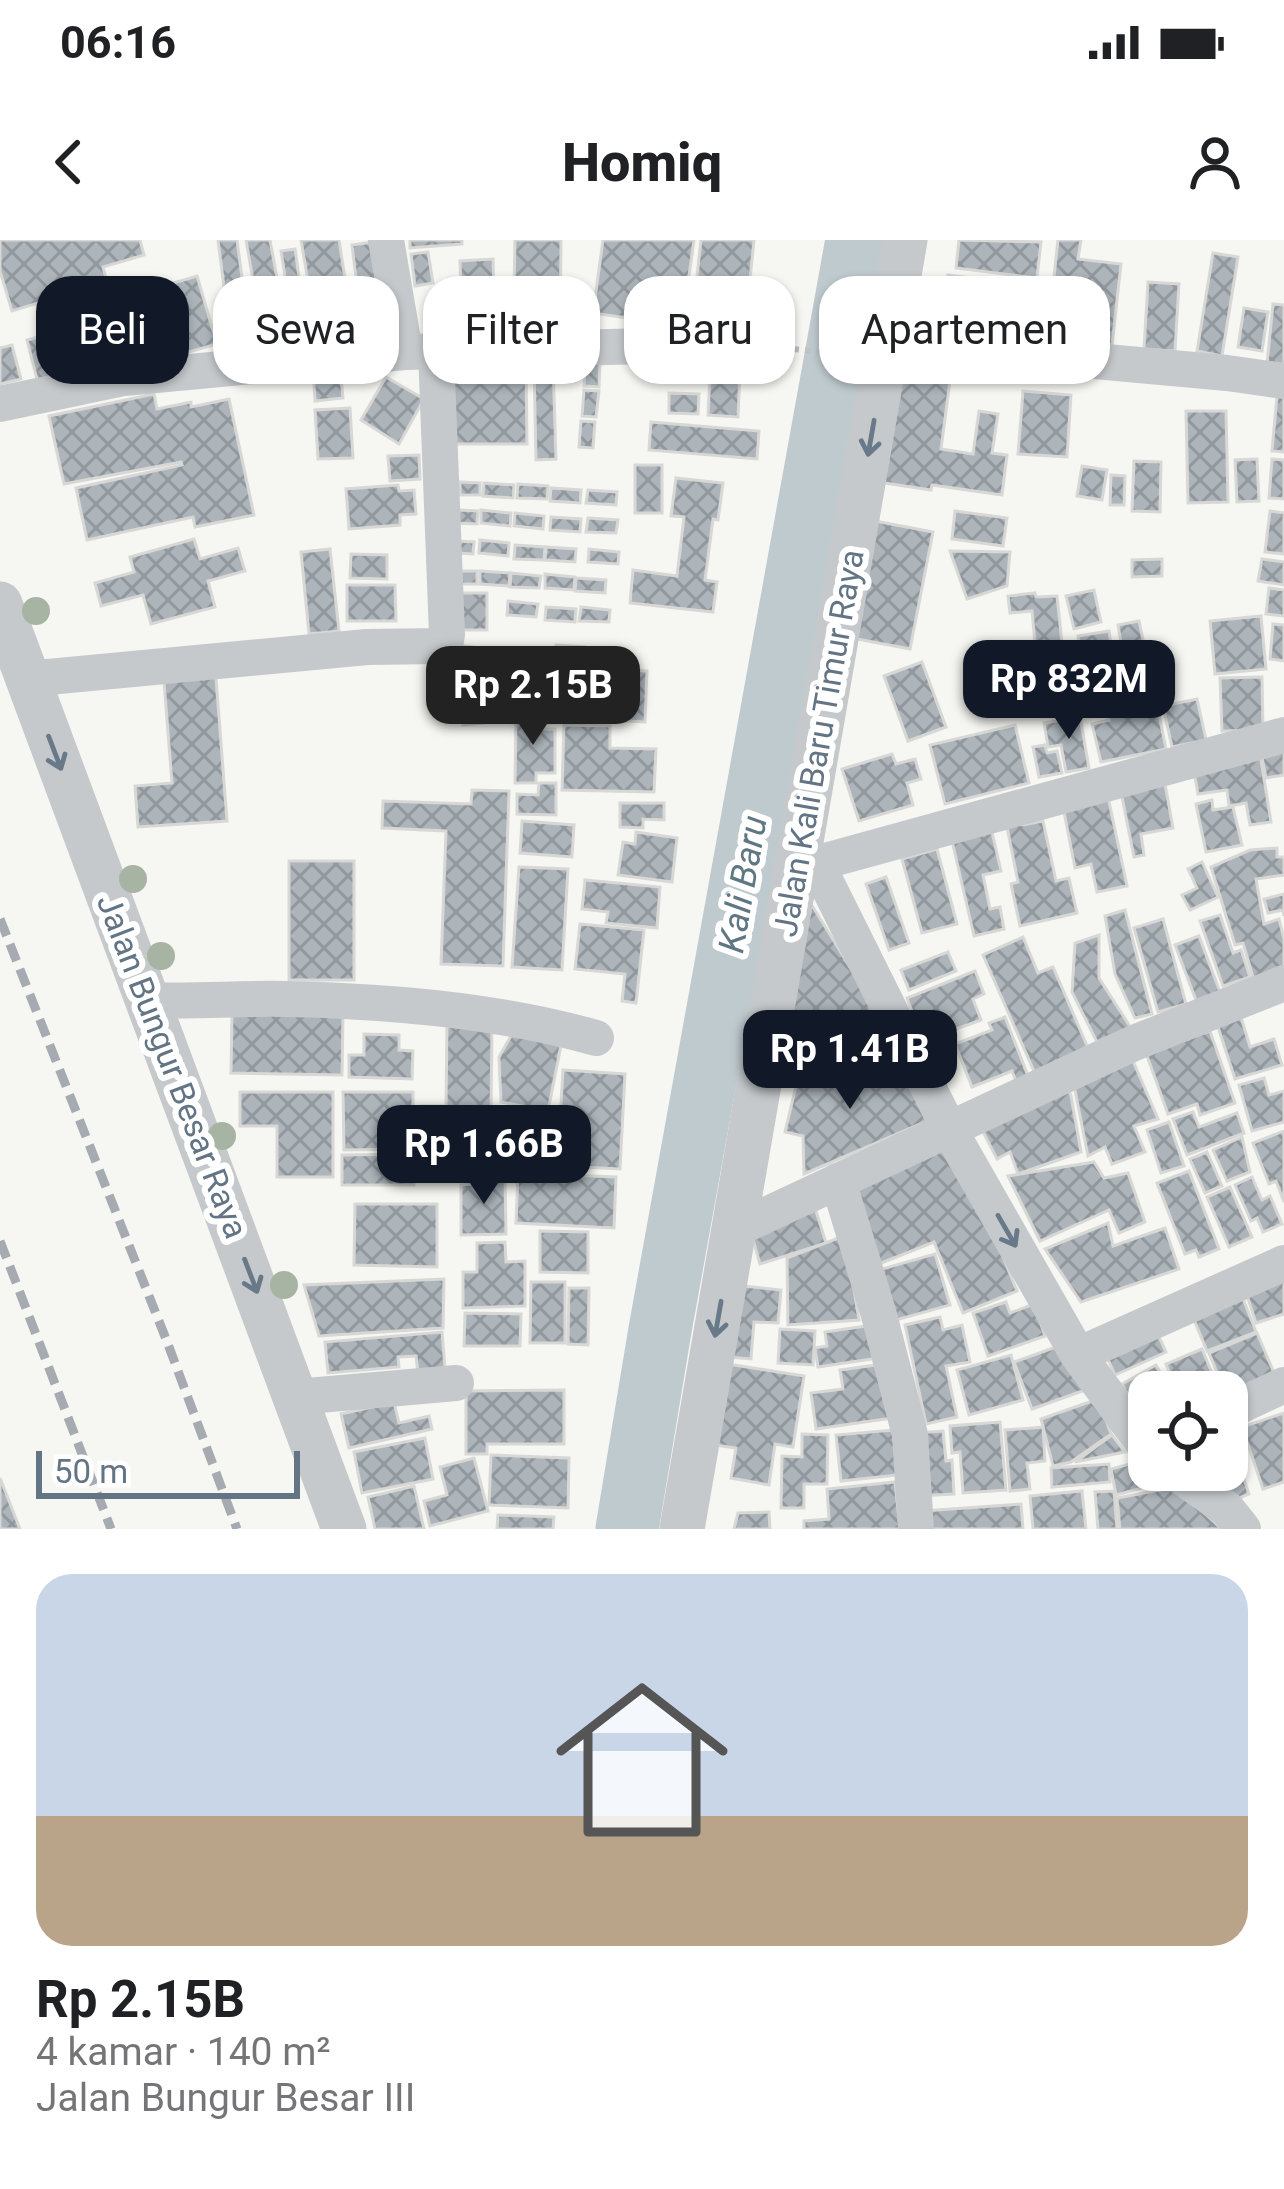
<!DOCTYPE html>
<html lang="id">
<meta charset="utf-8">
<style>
body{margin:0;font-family:Roboto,sans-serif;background:#f2f2f2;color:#202124;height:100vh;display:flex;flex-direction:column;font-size:45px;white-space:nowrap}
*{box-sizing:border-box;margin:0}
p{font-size:39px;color:#757577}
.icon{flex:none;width:66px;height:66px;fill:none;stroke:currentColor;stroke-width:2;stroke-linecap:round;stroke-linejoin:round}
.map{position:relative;height:1289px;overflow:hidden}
.side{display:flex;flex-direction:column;background:#fff;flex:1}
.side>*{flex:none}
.hud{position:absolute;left:36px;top:36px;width:1212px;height:108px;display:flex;gap:24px}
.fabs{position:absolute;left:1128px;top:1131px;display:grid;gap:24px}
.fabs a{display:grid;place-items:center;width:120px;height:120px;border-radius:24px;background:#fff;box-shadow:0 3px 9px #0004;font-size:60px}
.scale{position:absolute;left:36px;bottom:30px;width:264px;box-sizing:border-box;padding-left:12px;border:6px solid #637585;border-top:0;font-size:33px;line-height:42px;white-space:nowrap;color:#637585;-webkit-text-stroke:9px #fff;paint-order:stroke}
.price{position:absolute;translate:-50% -102px;padding:0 27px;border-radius:24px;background:#111827;color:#fff;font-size:39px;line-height:78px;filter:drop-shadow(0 3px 6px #0008)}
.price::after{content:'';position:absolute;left:50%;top:72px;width:36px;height:27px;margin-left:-18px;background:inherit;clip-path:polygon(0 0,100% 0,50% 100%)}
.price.selected{background:#222;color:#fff}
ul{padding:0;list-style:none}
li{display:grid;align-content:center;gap:24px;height:636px;padding:0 36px}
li+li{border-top:3px solid #e0e0e0}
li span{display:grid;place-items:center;height:372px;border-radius:36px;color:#555}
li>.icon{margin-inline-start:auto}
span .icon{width:216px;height:216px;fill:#fffc;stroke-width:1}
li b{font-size:51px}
.pill{padding:0 42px;border-radius:36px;background:#fff;box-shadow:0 3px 9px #0004;font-size:42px;line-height:108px}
.pill.selected{background:#111827;color:#fff}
.status{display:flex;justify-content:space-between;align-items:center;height:84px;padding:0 60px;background:#fff;direction:ltr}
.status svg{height:33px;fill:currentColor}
header{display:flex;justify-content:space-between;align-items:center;height:156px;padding:0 36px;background:#fff;font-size:54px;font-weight:800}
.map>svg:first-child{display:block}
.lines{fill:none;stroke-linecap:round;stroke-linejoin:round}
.river{stroke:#bfcacf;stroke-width:63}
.building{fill:url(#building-cross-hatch);stroke:#d7d7d5;stroke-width:3}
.path{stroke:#bfc1c3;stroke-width:6;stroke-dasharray:6 6;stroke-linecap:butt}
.minor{stroke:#c5c9cc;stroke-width:36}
.tertiary{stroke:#c5c9cc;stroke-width:45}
.rail{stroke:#a5abb1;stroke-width:9;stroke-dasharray:18 9;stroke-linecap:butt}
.tree{fill:#a7b3a3}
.oneway{stroke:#687989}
.labels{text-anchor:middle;stroke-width:12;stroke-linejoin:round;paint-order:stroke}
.street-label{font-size:33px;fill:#637585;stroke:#fff}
.water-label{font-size:36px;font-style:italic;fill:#5f7782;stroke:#fff}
</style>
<div class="status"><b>06:16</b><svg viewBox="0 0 49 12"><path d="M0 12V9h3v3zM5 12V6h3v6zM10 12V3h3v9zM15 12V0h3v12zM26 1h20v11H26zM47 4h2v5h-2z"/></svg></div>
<header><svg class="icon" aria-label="back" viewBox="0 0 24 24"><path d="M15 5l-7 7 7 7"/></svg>Homiq<svg class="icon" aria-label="person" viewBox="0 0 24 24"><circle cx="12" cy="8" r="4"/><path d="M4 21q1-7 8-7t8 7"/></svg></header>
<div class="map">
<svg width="1284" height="1289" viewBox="0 0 1284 1289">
<defs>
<pattern id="building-cross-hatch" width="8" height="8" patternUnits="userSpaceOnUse" patternTransform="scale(3)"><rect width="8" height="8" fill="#adb5bb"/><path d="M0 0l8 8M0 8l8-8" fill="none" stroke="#90989e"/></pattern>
</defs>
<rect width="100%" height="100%" fill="#f6f6f2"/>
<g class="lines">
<polyline class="river" points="627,1289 660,1090 857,0"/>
</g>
<g class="building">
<polygon points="0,0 140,0 144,15 103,27 107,42 12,71 0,31"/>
<polygon points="218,0 237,0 246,68 227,70"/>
<polygon points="246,0 270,0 285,82 261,87"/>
<polygon points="301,0 339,0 351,76 315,83"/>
<polygon points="410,0 462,0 462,4 410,8"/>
<polygon points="515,0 561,0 560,99 513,98"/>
<polygon points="603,0 694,0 682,86 593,73"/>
<polygon points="701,0 754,0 748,59 695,54"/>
<polygon points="959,0 1041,2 1037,38 956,28"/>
<polygon points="1058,0 1081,0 1078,19 1121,24 1112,105 1047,99"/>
<polygon points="380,1 389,68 360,72 352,5"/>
<polygon points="295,9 306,85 293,87 281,11"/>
<polygon points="428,12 433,43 415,46 411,14"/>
<polygon points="1213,13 1238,17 1222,116 1197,111"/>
<polygon points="493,19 495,77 462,79 460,21"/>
<polygon points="948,35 1038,47 1035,71 944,59"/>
<polygon points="197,36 217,104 175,116 156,48"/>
<polygon points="1148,42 1179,44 1175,111 1144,109"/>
<polygon points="148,64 163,114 100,134 84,83"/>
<polygon points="1273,64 1284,65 1284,125 1267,124"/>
<polygon points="1244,68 1268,72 1262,111 1238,107"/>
<polygon points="942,69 1033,83 1028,111 937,98"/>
<polygon points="75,87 86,130 38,143 27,100"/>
<polygon points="736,102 758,103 757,124 735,123"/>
<polygon points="12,105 21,139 0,144 0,108"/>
<polygon points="586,120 600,121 599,147 584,146"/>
<polygon points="526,121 527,204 451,204 450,123"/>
<polygon points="534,123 553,123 556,219 536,220"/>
<polygon points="340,127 343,158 315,161 313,129"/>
<polygon points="710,133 740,133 738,177 708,175"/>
<polygon points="892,133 950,141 941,209 973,214 979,171 998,174 992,213 1007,215 1002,255 932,245 931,250 878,242"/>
<polygon points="386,137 424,159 399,204 361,180"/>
<polygon points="584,150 599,151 596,177 582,176"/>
<polygon points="1023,151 1071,155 1067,217 1018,214"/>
<polygon points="669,153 699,154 698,174 669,173"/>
<polygon points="154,154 157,169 191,162 191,167 229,159 254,275 195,287 193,277 87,300 76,248 182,225 181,222 64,244 49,176"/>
<polygon points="1277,156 1284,157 1284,212 1272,211"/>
<polygon points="350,168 353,218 318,219 315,170"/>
<polygon points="1186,171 1226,171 1228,262 1188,263"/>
<polygon points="581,181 595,182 593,208 579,207"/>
<polygon points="651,182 759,191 757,219 649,210"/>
<polygon points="419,215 420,239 390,241 388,216"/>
<polygon points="1257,219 1259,261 1237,262 1235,220"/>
<polygon points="1272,219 1284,220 1284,259 1269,258"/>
<polygon points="1134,221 1161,222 1160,272 1132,271"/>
<rect x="635" y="225" width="27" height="48"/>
<polygon points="1082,226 1107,230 1102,260 1077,256"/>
<polygon points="1111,235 1125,236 1124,265 1110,265"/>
<polygon points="676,238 723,243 718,280 713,279 705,340 717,342 713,372 630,363 633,330 677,336 684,277 671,276"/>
<polygon points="460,242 480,243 480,255 460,255"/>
<polygon points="484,243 514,245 513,258 483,256"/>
<polygon points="518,244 548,246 547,259 517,258"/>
<polygon points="398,245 399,251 414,250 416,274 400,275 400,285 349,289 346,249"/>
<polygon points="551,248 581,250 580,263 550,261"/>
<polygon points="588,250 617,252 616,265 586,263"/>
<polygon points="459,270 478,271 477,284 458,283"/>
<polygon points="481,270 511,273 510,286 481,283"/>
<polygon points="955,271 1007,278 1003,306 952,299"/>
<polygon points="1270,271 1284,273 1284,314 1265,312"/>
<polygon points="515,273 544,276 543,289 514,286"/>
<polygon points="551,277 581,279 580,292 550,290"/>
<polygon points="588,278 618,280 616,293 586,292"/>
<polygon points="875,281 933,292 910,409 852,398"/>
<polygon points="194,299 200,319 238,308 245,331 208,341 215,367 151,384 143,355 101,366 95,343 134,332 130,317"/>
<polygon points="480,300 509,303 508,316 479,313"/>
<polygon points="458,301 474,302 473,314 458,313"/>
<polygon points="515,305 545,307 544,320 514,319"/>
<polygon points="546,307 576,309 575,322 545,320"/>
<polygon points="330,309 339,391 309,394 301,312"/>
<polygon points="589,309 619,312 618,324 588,322"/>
<polygon points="950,311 1010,312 1007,346 967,359"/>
<polygon points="351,314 387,315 387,339 350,338"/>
<polygon points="1162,319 1162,336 1132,337 1132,320"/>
<polygon points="1262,319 1284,322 1284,345 1258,341"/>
<rect x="461" y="331" width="16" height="13"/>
<polygon points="480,331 510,333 509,346 480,344"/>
<polygon points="511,333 541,336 539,348 510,347"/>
<polygon points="545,334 575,337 574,350 545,348"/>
<polygon points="576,338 606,340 605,353 575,351"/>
<polygon points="347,345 395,345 396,381 347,381"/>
<polygon points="1269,348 1284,350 1284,376 1266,374"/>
<polygon points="1094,350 1101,382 1074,389 1066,356"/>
<polygon points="458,353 487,353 487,390 463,390"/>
<polygon points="1035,353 1036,357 1057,356 1064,422 1037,424 1032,371 1010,373 1008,356"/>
<polygon points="508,361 538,364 536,377 507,375"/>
<polygon points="546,367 576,369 575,382 545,380"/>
<polygon points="581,367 610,370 609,382 579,381"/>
<polygon points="1261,376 1266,429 1215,434 1210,381"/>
<polygon points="1139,381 1149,428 1126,432 1118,385"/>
<polygon points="1273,384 1284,385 1284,421 1270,419"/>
<polygon points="1109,391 1113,419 1082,423 1078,396"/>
<polygon points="556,405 585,407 581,453 552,451"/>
<polygon points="464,406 504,411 500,439 461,435"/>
<polygon points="514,411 548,412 545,459 512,458"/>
<polygon points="922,422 946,487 908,501 884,436"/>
<polygon points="215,425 227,581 138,587 135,546 172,543 163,429"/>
<rect x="1099" y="425" width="21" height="26"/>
<polygon points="591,428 647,431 645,482 588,479"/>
<polygon points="1262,437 1263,490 1222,491 1220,438"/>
<polygon points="1072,440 1075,473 1050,476 1046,442"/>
<polygon points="506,445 509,480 463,485 459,449"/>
<polygon points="1153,445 1166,509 1101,522 1092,484 1109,480 1104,455"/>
<polygon points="1197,459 1206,500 1172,507 1163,466"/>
<polygon points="516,473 542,473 542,489 555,489 555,533 536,533 536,543 515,543"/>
<polygon points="1080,477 1089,528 1066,532 1061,505 1048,507 1044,483"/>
<polygon points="564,485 610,486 610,508 656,509 654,552 562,550"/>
<polygon points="1015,485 1029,543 945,564 930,505"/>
<polygon points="1045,505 1047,513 1057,511 1062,533 1039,537 1033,507"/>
<polygon points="1284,508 1284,535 1266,538 1261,512"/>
<polygon points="892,514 896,524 915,519 921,539 907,543 913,565 859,581 842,529"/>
<polygon points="1260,514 1271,582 1250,585 1246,563 1229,566 1227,550 1198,554 1193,526"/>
<polygon points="539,543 556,543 556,575 517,574 517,554 538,555"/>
<polygon points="1165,544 1173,588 1141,594 1144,615 1134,617 1121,552"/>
<polygon points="472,550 509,551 503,726 441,724 446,591 382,588 383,561 471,564"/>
<polygon points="1108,557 1127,646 1097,652 1091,624 1075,628 1063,567"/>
<polygon points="1212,560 1213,570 1233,567 1242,605 1206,612 1196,564"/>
<polygon points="620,563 664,563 664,580 643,579 643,588 620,587"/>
<polygon points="522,581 574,585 572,617 520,613"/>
<polygon points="1043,581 1056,641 1069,638 1077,673 1020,686 1011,644 1018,642 1006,582 1023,585"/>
<polygon points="990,583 1001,631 983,635 990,669 1000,667 1004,689 974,696 950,592"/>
<polygon points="636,592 677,598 672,642 618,635 623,602 635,604"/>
<polygon points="1277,608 1277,617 1284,617 1284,635 1256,639 1264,684 1279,679 1284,699 1284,732 1256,747 1243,703 1235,705 1211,627 1250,610"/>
<polygon points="937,609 957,684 922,693 902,619"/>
<rect x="289" y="621" width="65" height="119"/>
<polygon points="1202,622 1218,657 1190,670 1182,655 1197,648 1188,629"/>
<polygon points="519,627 568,629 562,730 512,727"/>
<polygon points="886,637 909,703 889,710 866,644"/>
<polygon points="585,640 660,647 657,688 606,683 608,672 582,669"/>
<polygon points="1284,654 1284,676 1283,670 1268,673 1264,659"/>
<polygon points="808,659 893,797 783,783"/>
<polygon points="1125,670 1152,774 1135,778 1115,734 1105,676"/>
<polygon points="1220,675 1233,713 1241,710 1250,737 1223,746 1200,681"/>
<polygon points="1163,679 1186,764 1158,772 1134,688"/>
<polygon points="580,684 644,690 636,763 622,761 625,734 575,729"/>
<polygon points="1099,695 1099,738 1131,788 1097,802 1072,752 1075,703"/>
<polygon points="1199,696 1223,760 1199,768 1175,705"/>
<polygon points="1023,697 1038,733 1053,727 1091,815 1037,838 983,715"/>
<polygon points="948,712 956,731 909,750 901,730"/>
<polygon points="975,731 984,754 973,759 981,780 923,801 907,758"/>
<polygon points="232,773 343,775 342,835 231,833"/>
<polygon points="1005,777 1028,836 1016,841 1012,831 972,847 955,804 992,790 989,783"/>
<polygon points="1241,777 1250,807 1274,799 1282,825 1235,839 1217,784"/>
<polygon points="447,783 492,783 491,875 518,875 517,935 421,934 422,866 446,866"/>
<polygon points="516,787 562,800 548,871 501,862 499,817"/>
<polygon points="1210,791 1235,863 1200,875 1197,864 1168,874 1146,813"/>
<polygon points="364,794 399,795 399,810 413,811 412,839 349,837 349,815 364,815"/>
<polygon points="1130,814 1158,879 1134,886 1145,912 1112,924 1105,907 1088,916 1072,835"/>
<polygon points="802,821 915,844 939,876 804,934 803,896 785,892"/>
<polygon points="563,830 625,834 620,929 523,924 524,895 559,897"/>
<polygon points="1264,838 1269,855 1284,851 1284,882 1252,891 1239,845"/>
<polygon points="1064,839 1071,856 1081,912 1018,934 1010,912 997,919 976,878"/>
<polygon points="240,852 333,852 333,937 277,937 277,886 240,886"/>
<polygon points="343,852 413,852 413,909 344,910"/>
<polygon points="1193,872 1199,887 1237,873 1244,893 1187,915 1173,879"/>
<polygon points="1169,882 1184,926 1161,933 1147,890"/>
<polygon points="1284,891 1284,962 1276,941 1269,944 1253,903"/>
<polygon points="1242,897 1250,932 1227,941 1213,910"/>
<polygon points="956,903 1017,1051 963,1073 934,1002 874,1026 842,949"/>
<polygon points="1207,912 1222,946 1205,953 1190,919"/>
<polygon points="416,914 414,945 342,945 342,915"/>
<polygon points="1094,922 1104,938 1128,933 1145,982 1119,993 1109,970 1040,1001 1008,936"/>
<polygon points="1189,931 1219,1009 1199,1017 1196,1010 1185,1014 1157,943"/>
<polygon points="518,933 616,937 614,988 516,983"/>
<polygon points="473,937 505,937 506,994 461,995 461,945 473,944"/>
<polygon points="1252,937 1262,960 1270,956 1282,984 1263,992 1257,978 1251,981 1235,945"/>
<polygon points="1230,947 1252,997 1229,1007 1207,957"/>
<polygon points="355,964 437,964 437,1027 354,1025"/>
<polygon points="815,968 826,1003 760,1024 750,989"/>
<polygon points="1108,983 1113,1006 1165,988 1179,1029 1081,1062 1045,1009"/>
<polygon points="540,991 588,992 588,1033 540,1032"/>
<polygon points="851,993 849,1020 859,1080 788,1085 787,1018"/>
<polygon points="505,1002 506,1022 525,1021 525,1066 463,1068 463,1032 477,1032 477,1003"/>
<polygon points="935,1014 950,1065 889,1082 875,1031"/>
<polygon points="1284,1033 1284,1074 1256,1083 1244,1046"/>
<polygon points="444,1039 443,1088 319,1096 304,1045"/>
<polygon points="531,1042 565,1042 565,1103 530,1103"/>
<polygon points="744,1046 781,1050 778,1083 754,1082 751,1119 727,1117"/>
<polygon points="569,1048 589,1048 588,1105 568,1104"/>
<polygon points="1240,1051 1256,1092 1207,1111 1190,1070"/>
<polygon points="1006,1062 1010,1073 1034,1064 1045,1096 988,1116 973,1073"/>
<polygon points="465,1073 521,1074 520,1106 464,1106"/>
<polygon points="940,1077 943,1090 962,1085 970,1122 946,1126 957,1177 926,1184 905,1085"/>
<polygon points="880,1084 885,1117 818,1127 815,1108 827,1106 825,1092"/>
<polygon points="1155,1088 1166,1112 1115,1135 1104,1110"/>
<polygon points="780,1089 815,1091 813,1125 778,1123"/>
<polygon points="442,1092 446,1140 419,1142 416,1116 398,1117 399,1127 328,1133 325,1102"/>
<polygon points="1257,1093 1278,1142 1227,1156 1209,1113"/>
<polygon points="1067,1103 1085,1150 1032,1169 1014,1122"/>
<polygon points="1202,1109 1220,1152 1178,1152 1166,1124"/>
<polygon points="1011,1115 1023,1160 969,1175 957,1130"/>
<polygon points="890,1123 899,1177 816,1189 811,1153 843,1149 840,1130"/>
<polygon points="728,1124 804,1136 793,1207 775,1204 769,1245 731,1238 736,1208 715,1205"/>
<polygon points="1156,1125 1171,1152 1149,1152 1149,1193 1122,1144"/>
<polygon points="564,1150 564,1204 487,1204 487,1214 466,1214 466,1151"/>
<polygon points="1098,1159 1111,1194 1071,1222 1053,1226 1041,1179"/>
<polygon points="394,1162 399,1183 429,1176 432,1189 349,1208 341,1174"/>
<polygon points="1284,1173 1284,1242 1263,1249 1242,1187"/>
<polygon points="1000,1182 1006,1250 963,1253 960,1212 952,1213 950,1186"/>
<polygon points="1043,1187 1045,1221 1027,1223 1030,1249 1010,1251 1005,1190"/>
<polygon points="1227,1189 1249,1254 1237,1259 1201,1230 1227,1230"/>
<polygon points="893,1190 898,1235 841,1241 836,1195"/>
<polygon points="943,1191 946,1221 952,1220 954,1254 919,1256 915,1193"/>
<polygon points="802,1194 828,1195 827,1244 804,1244 804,1268 781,1268 782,1216 802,1217"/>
<polygon points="1112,1195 1125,1212 1075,1222"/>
<polygon points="425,1198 433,1239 362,1253 354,1212"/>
<polygon points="491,1215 569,1218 568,1268 489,1265"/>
<polygon points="474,1218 488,1271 430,1286 424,1261 447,1255 440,1227"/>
<polygon points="1141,1221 1149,1227 1149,1230 1153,1230 1169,1241 1116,1255 1111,1229"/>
<polygon points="1109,1224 1110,1242 1052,1247 1051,1228"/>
<polygon points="0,1238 20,1289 0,1289"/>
<polygon points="895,1242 900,1289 804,1289 804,1281 829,1279 827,1249"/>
<polygon points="414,1246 424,1289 375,1289 368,1257"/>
<polygon points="1176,1247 1222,1289 1120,1289 1117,1258"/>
<polygon points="1082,1251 1086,1289 1033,1289 1030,1256"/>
<polygon points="1114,1251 1117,1289 1098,1289 1095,1252"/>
<polygon points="1021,1264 1023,1289 925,1289 924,1271"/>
<polygon points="769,1272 770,1289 734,1289 738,1273"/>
<polygon points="498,1275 554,1277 553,1289 497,1289"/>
</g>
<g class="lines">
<polyline class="path" points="793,109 849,115"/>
<g class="minor">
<polyline points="386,0 405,112"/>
<polyline points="885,119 1084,120 1227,133 1284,141"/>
<polyline points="0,164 124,138 405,112 728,104"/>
<polyline points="27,439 367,407 440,406 446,401 447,394 436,111"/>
<polyline points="817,624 949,889 1078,1115 1149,1211"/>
<polyline points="796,629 1284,495"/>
<path d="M148,760c46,2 92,-2 138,-1 101,2 212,11 310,39"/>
<polyline points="838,941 879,1075 910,1195 916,1289"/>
<polyline points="734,990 1134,803 1284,743"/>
<polyline points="1078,1115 1284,1023"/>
<polyline points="296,1157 456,1143"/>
<polyline points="1227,1172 1284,1145"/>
<polyline points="1172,1230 1227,1269 1243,1289"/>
</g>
<g class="tertiary">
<polyline points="0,364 344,1289"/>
<polyline points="682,1289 905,0"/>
</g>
<g class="rail">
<polyline points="0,679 166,1099 237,1289"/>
<polyline points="0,1001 111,1289"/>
</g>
</g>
<g class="tree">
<circle cx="36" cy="371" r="14"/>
<circle cx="133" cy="639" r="14"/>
<circle cx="161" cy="716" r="14"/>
<circle cx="222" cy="896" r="14"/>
<circle cx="284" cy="1045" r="14"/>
</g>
<defs><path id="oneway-shaft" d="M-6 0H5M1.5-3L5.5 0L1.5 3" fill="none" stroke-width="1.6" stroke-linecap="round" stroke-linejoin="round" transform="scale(3)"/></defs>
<g class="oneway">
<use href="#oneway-shaft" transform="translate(871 198) rotate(100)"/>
<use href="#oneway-shaft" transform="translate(55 513) rotate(69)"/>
<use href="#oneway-shaft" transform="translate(1007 991) rotate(60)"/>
<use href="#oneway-shaft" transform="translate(251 1036) rotate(69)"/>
<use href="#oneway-shaft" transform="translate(718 1079) rotate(100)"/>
</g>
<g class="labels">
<g class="street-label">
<text transform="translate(818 503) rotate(-80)" y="12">Jalan Kali Baru Timur Raya</text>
<text transform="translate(173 826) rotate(69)" y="12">Jalan Bungur Besar Raya</text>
</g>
<g class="water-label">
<text transform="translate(742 644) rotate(-80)" y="13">Kali Baru</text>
</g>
</g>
</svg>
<div class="fabs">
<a><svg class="icon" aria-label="locate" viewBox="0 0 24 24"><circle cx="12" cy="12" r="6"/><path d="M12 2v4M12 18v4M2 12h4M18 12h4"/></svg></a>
</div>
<div class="scale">50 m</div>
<b class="price" style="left:1069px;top:502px">Rp 832M</b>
<b class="price selected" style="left:533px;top:508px">Rp 2.15B</b>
<b class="price" style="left:850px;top:872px">Rp 1.41B</b>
<b class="price" style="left:484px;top:967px">Rp 1.66B</b>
<div class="hud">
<a class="pill selected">Beli</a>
<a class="pill">Sewa</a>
<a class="pill">Filter</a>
<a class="pill">Baru</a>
<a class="pill">Apartemen</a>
</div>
</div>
<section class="side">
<ul>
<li><span style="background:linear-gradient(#c9d6e8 65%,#b9a48a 0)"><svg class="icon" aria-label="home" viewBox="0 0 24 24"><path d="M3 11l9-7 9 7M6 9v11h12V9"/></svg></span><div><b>Rp 2.15B</b><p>4 kamar · 140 m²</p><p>Jalan Bungur Besar III</p></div></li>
</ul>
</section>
